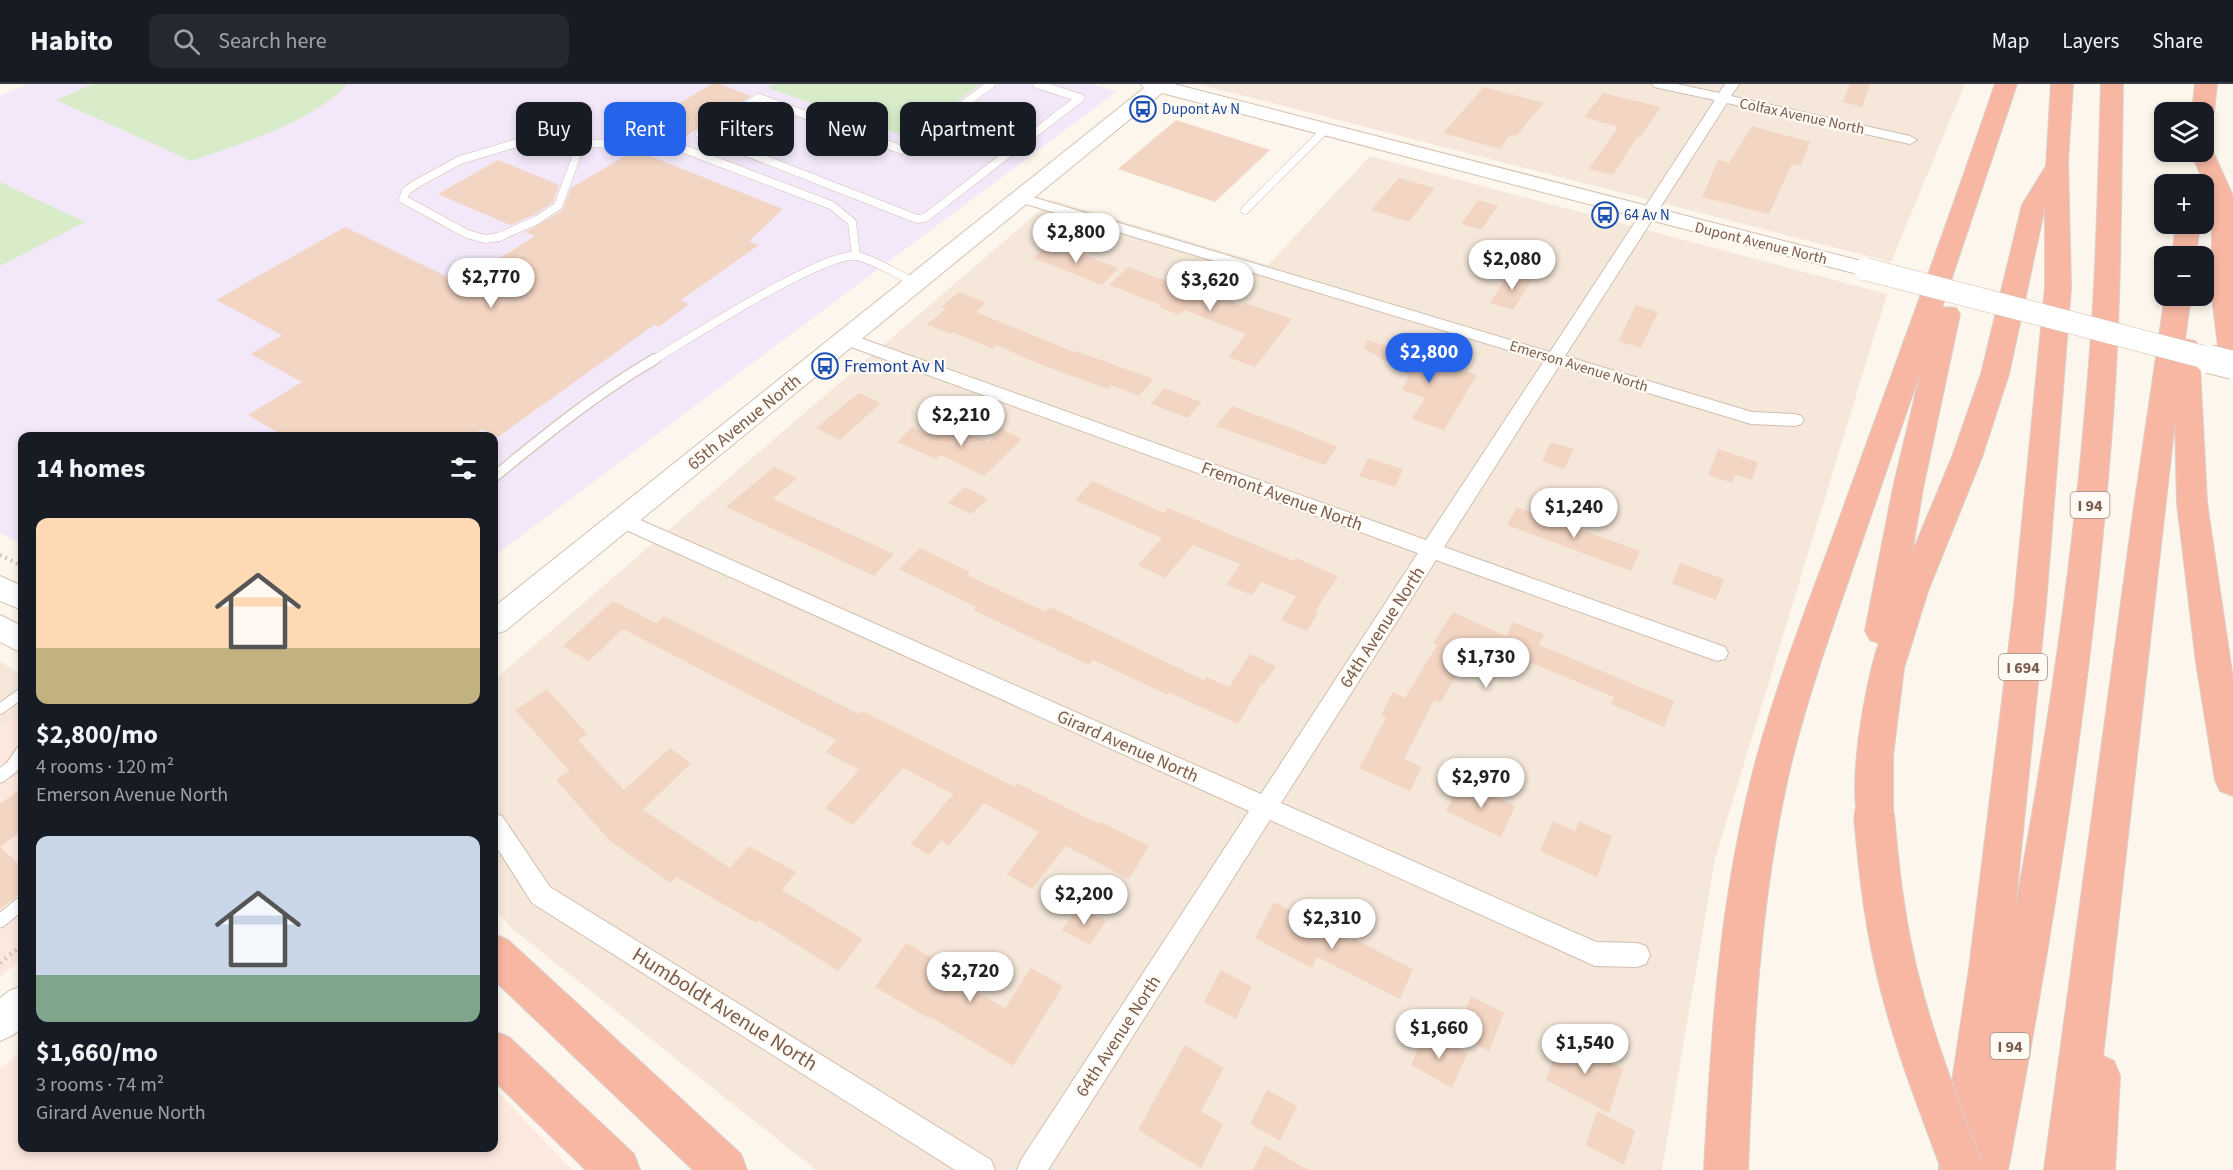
<!DOCTYPE html>
<meta charset="utf-8">
<style>
body{margin:0;font-family:"Source Sans 3",sans-serif;background:#242831;color:#f1f3f6;height:100vh;display:flex;flex-direction:column;font-size:22px;white-space:nowrap}
*{box-sizing:border-box;margin:0}
p{font-size:20px;color:#9ea1a6}
.icon{flex:none;width:33px;height:33px;fill:none;stroke:currentColor;stroke-width:2;stroke-linecap:round;stroke-linejoin:round}
.map{position:relative;flex:1;overflow:hidden}
.details{position:absolute;left:18px;top:348px;width:480px;height:720px;display:flex;flex-direction:column;background:#171b24;border-radius:12px;box-shadow:0 3px 9px #0003}
.details>*{flex:none}
.top-card{position:absolute;left:516px;top:18px;width:570px;height:54px;display:flex;gap:12px}
.controls{position:absolute;left:2154px;top:18px;display:grid;gap:12px}
.controls a{display:grid;place-items:center;width:60px;height:60px;border-radius:12px;background:#171b24;box-shadow:0 3px 9px #0003;font-size:30px}
.price{position:absolute;translate:-50% -51px;padding:0 14px;border-radius:21px;background:#fff;color:#222;font-size:20px;line-height:39px;filter:drop-shadow(0 2px 3px #0008)}
.price::after{content:'';position:absolute;left:50%;top:36px;width:18px;height:14px;margin-left:-9px;background:inherit;clip-path:polygon(0 0,100% 0,50% 100%)}
.price.selected{background:#2563eb;color:#fff}
ul{padding:0;list-style:none}
li{display:grid;align-content:center;gap:12px;height:318px;padding:0 18px}
li span{display:grid;place-items:center;height:186px;border-radius:12px;color:#555}
li>.icon{margin-inline-start:auto}
span .icon{width:108px;height:108px;fill:#fffc;stroke-width:1}
li b{font-size:26px}
h2{display:flex;justify-content:space-between;align-items:center;height:72px;padding:0 18px;font-size:26px}
.pill{padding:0 21px;border-radius:12px;background:#171b24;box-shadow:0 3px 9px #0003;font-size:21px;line-height:54px}
.pill.selected{background:#2563eb;color:#fff}
header{display:flex;align-items:center;gap:36px;box-sizing:border-box;height:84px;padding:0 30px;background:#171b24;border-bottom:2px solid #363941}
header strong{font-size:28px}
nav{display:flex;gap:33px;margin-inline-start:auto;font-size:21px}
.search{width:420px;height:54px;background:#242831;display:flex;align-items:center;gap:15px;box-sizing:border-box;padding:0 21px;border-radius:12px;color:#9ea1a6;font-size:22px}
.map>svg:first-child{display:block}
.residential{fill:#f5e8da}
.commercial{fill:#fde8e0}
.education{fill:#f3e8fa}
.green{fill:#d8ecc9}
.building{fill:#f3d5c3}
.lines{fill:none;stroke-linecap:round;stroke-linejoin:round}
.lane-far2-casing{stroke:#d1beb0;stroke-width:9}
.lane-far1-casing{stroke:#d1beb0;stroke-width:12}
.lane-casing{stroke:#d1beb0;stroke-width:15}
.street-casing{stroke:#d1beb0;stroke-width:2}
.secondary-casing{stroke:#d6c0b0;stroke-width:2}
.highway-casing{stroke:#dad1cd;stroke-width:2}
.path-far1{stroke:#d9b8a5;stroke-width:4;stroke-dasharray:1.5 4.5;stroke-linecap:butt}
.path{stroke:#d9b8a5;stroke-width:4.5;stroke-dasharray:1.5 5;stroke-linecap:butt}
.lane-far2{stroke:#fff;stroke-width:8}
.lane-far1{stroke:#fff;stroke-width:10}
.lane{stroke:#fff;stroke-width:13}
.street{fill:#fff;fill-rule:evenodd}
.secondary{fill:#fff;fill-rule:evenodd}
.highway{fill:#f7b7a3;fill-rule:evenodd}
.secondary-bridge-far1-casing{stroke:#d6c0b0;stroke-width:23;stroke-linecap:butt}
.secondary-bridge-casing{stroke:#d6c0b0;stroke-width:30;stroke-linecap:butt}
.highway-bridge-casing{stroke:#dad1cd;stroke-width:42;stroke-linecap:butt}
.secondary-bridge-far1{stroke:#fff;stroke-width:22}
.secondary-bridge{stroke:#fff;stroke-width:28}
.highway-bridge{stroke:#f7b7a3;stroke-width:40}
.labels{text-anchor:middle;stroke-width:4.5;stroke-linejoin:round;paint-order:stroke}
.far-transit-label{font-size:15px;fill:#164399;stroke:#fffaf3;text-anchor:start}
.far-street-label{font-size:15px;fill:#7a5c4d;stroke:#fffaf3}
.shield{fill:#fffaf3;stroke:#a28b7f;stroke-width:1.5}
.shield-label{font-size:16px;font-weight:bold;fill:#7a5c4d}
.transit-label{font-size:18px;fill:#164399;stroke:#fffaf3;text-anchor:start}
.street-label{font-size:18px;fill:#7a5c4d;stroke:#fffaf3}
.near-street-label{font-size:21px;fill:#7a5c4d;stroke:#fffaf3}
</style>
<header>
<strong>Habito</strong>
<div class="search"><svg class="icon" aria-label="search" viewBox="0 0 24 24"><circle cx="10" cy="10" r="6"/><path d="M15 15l6 6"/></svg>Search here</div>
<nav><a>Map</a><a>Layers</a><a>Share</a></nav>
</header>
<div class="map">
<svg width="2233" height="1086" viewBox="0 0 2233 1086">
<rect width="100%" height="100%" fill="#fdf6ec"/>
<g class="residential">
<polygon points="1198,0 1965,0 1891,178"/>
<polygon points="1370,72 1887,210 1715,775 1662,1086 816,1086 510,843 494,824 494,596 1052,116 1268,181"/>
<polygon points="0,577 22,592 22,628 0,644"/>
</g>
<g class="commercial">
<polygon points="22,628 22,875 0,893 0,644"/>
<polygon points="22,966 22,1064 494,1064 494,1004 572,1086 0,1086 0,985"/>
</g>
<polygon class="education" points="29,0 1090,0 1117,7 494,472 494,352 22,352 22,460 0,449 0,12"/>
<g class="green">
<path d="M93,0h254c-29,36 -112,62 -156,77l-135,-61z"/>
<polygon points="774,0 981,0 907,53 768,4"/>
<polygon points="0,98 85,138 0,182"/>
</g>
<g class="building">
<polygon points="712,0 720,0 751,12 684,53 647,38"/>
<polygon points="1850,0 1870,0 1862,23 1843,18"/>
<polygon points="1484,3 1544,19 1516,52 1510,51 1500,65 1443,49"/>
<polygon points="1603,9 1661,23 1640,53 1637,53 1613,91 1589,85 1618,43 1584,33"/>
<polygon points="1176,36 1270,66 1215,118 1118,85"/>
<polygon points="1752,42 1810,58 1801,82 1792,80 1769,130 1702,113 1718,76 1729,79"/>
<polygon points="635,66 783,125 749,157 759,161 681,216 689,220 659,243 654,241 498,353 482,345 471,352 284,352 248,331 302,298 251,270 282,251 216,216 345,143 460,199 535,152 525,148 562,127 571,104"/>
<polygon points="498,76 559,101 553,118 534,131 510,141 438,110"/>
<polygon points="1399,94 1435,104 1409,138 1371,126"/>
<polygon points="1478,116 1498,122 1481,146 1461,140"/>
<polygon points="1049,159 1073,167 1118,184 1102,201 1033,174"/>
<polygon points="1128,183 1180,202 1183,199 1242,222 1245,219 1292,235 1255,283 1228,273 1246,250 1184,226 1179,231 1159,223 1161,221 1109,201"/>
<polygon points="1515,187 1534,193 1513,226 1490,219 1505,195 1509,196"/>
<polygon points="959,208 986,219 976,228 1074,268 1075,267 1154,295 1139,312 1111,301 1108,305 1034,278 997,261 993,265 953,248 950,250 927,240 946,225 941,223"/>
<polygon points="1636,221 1658,228 1641,264 1618,257"/>
<polygon points="1368,256 1477,291 1444,346 1412,335 1425,314 1402,306 1409,291 1364,264"/>
<polygon points="1164,304 1201,318 1188,334 1151,320"/>
<polygon points="859,309 881,319 840,356 816,344"/>
<polygon points="1232,322 1289,343 1337,363 1325,381 1216,342"/>
<polygon points="941,338 988,358 1002,345 1022,355 984,392 941,371 936,375 897,358 912,343 928,350"/>
<polygon points="1551,358 1574,365 1564,385 1542,377"/>
<polygon points="1718,365 1758,378 1752,396 1735,391 1732,399 1708,391"/>
<polygon points="1368,374 1403,385 1395,403 1359,392"/>
<polygon points="774,383 797,394 773,415 894,470 874,492 726,423"/>
<polygon points="1092,397 1164,429 1168,424 1294,477 1296,474 1338,492 1315,528 1318,529 1307,547 1281,536 1296,512 1261,498 1252,511 1226,501 1240,480 1193,461 1165,494 1138,481 1162,454 1075,416"/>
<polygon points="965,403 988,415 971,430 948,419"/>
<polygon points="1517,423 1640,467 1631,487 1507,441"/>
<polygon points="920,464 970,488 967,491 1046,528 1050,523 1204,596 1206,593 1229,603 1250,570 1276,582 1264,600 1262,599 1238,640 1170,609 1168,611 1093,576 1089,581 973,526 976,523 899,485"/>
<polygon points="1680,479 1724,495 1716,516 1672,500"/>
<polygon points="613,517 656,539 664,532 859,630 862,627 1015,703 1017,699 1099,740 1101,738 1149,762 1129,795 1066,762 1032,805 1007,790 1039,748 984,719 949,762 941,756 929,771 911,760 953,710 903,684 853,741 825,724 859,686 826,668 836,656 623,545 589,577 563,562"/>
<polygon points="1453,528 1506,552 1513,538 1544,550 1539,561 1674,617 1664,643 1611,620 1614,613 1531,579 1528,586 1473,564 1440,619 1434,616 1404,675 1422,683 1410,707 1359,684 1386,634 1381,631 1393,608 1405,614 1437,561 1433,559"/>
<polygon points="547,605 587,650 578,656 624,706 670,664 691,679 643,726 730,784 749,762 796,788 782,806 863,855 838,887 758,836 756,839 676,793 671,799 610,757 556,696 569,687 515,626"/>
<polygon points="1460,698 1515,722 1501,753 1446,727"/>
<polygon points="22,704 22,746 0,763 0,720"/>
<polygon points="1553,737 1575,747 1579,737 1612,752 1597,793 1540,767"/>
<polygon points="0,763 22,783 22,808 0,825"/>
<polygon points="1274,818 1352,858 1354,855 1413,885 1400,915 1317,873 1312,884 1255,854"/>
<polygon points="1078,822 1106,837 1090,861 1062,846"/>
<polygon points="906,859 958,889 954,895 1005,924 1031,884 1063,902 1013,982 929,932 928,934 875,903"/>
<polygon points="1221,886 1252,903 1236,935 1204,918"/>
<polygon points="1471,912 1504,929 1489,967 1456,949"/>
<polygon points="1426,948 1467,970 1452,1004 1411,981"/>
<polygon points="1561,954 1623,985 1609,1029 1546,996"/>
<polygon points="1185,961 1224,984 1201,1027 1223,1040 1201,1084 1138,1046"/>
<polygon points="1267,1006 1297,1022 1280,1057 1250,1040"/>
<polygon points="1597,1027 1635,1047 1624,1081 1586,1061"/>
<polygon points="1265,1061 1308,1086 1253,1086"/>
</g>
<g class="lines">
<g class="lane-far2-casing">
<g id="lane-far2">
<polyline points="991,0 902,66 759,14 700,50 917,135 925,134 1080,14 1037,0"/>
<polyline points="581,60 558,122 537,136 499,153 485,155 467,150 403,115 406,107 416,100 460,76 517,59 671,60 831,121 852,138 856,172"/>
<polyline points="1245,126 1325,46"/>
<path d="M653,276c34,-20 173,-110 204,-104 16,3 43,20 59,27"/>
</g>
</g>
<g class="lane-far1-casing">
<g id="lane-far1">
<path d="M494,393c51,-42 104,-85 161,-118"/>
<polyline points="0,625 22,609"/>
</g>
</g>
<g class="lane-casing">
<g id="lane">
<polyline points="0,692 12,683 22,668"/>
<polyline points="0,837 22,819"/>
</g>
</g>
<g class="street-casing">
<g id="street">
<polygon points="1652,0 1677,0 1719,9 1725,0 1739,0 1731,12 1910,52 1917,56 1910,60 1727,19 1565,272 1752,328 1795,330 1801,332 1804,336 1801,340 1795,342 1751,340 1559,282 1444,463 1725,563 1728,569 1725,575 1717,577 1436,476 1281,719 1596,858 1637,859 1646,862 1650,871 1646,880 1637,883 1595,882 1270,736 1048,1086 1017,1086 1021,1076 1249,727 615,441 612,436 615,431 622,429 629,431 1261,710 1418,469 840,259 838,255 840,251 852,251 1426,456 1544,277 1016,117 1013,114 1021,109 1026,111 1550,268 1715,16 1654,3"/>
<polygon points="494,729 502,732 550,803 991,1076 995,1086 955,1086 532,819 494,759"/>
</g>
</g>
<g class="secondary-casing">
<g id="secondary">
<polygon points="1141,0 1174,0 1873,180 1876,185 1873,190 1865,192 1162,9 505,547 494,550 494,523 1144,4"/>
<polygon points="0,492 22,502 22,526 0,517"/>
<polygon points="0,531 22,542 22,569 0,558"/>
<polygon points="22,902 22,944 13,951 0,957 0,914 9,907"/>
</g>
</g>
<g class="highway-casing">
<g id="highway">
<path d="M1995,0h22l-75,223 14,1 4,6 -37,174 -11,65 40,-96 29,-83 41,-169 24,-39 5,-82h22l-5,77 3,127 -25,316 -31,306c32,-173 58,-347 72,-522 9,-101 11,-203 14,-304h22c-2,115 -2,231 -11,346 -19,249 -57,495 -104,740h-69v-2l30,-199 45,-365 31,-316v-81l-36,167 -27,83 -54,134 -24,77 -11,87v60l-6,11 -13,5 -13,-5c-16,-33 5,-147 18,-183l-9,-3 -5,-9 28,-143 28,-117c-24,67 -46,134 -70,202 -23,67 -47,134 -63,204 -29,129 -35,261 -40,393h-44c7,-132 15,-266 48,-394 22,-88 57,-173 88,-259 52,-144 106,-288 155,-433z"/>
<polygon points="2195,0 2217,0 2214,28 2211,33 2204,34 2204,28 2192,28"/>
<polygon points="2204,62 2210,63 2213,68 2233,112 2233,279 2223,276 2219,270 2212,213 2212,118 2191,68 2204,68"/>
<polygon points="2176,140 2200,140 2196,172 2172,172"/>
<polygon points="2165,212 2191,212 2185,255 2195,257 2199,263 2207,419 2233,595 2233,712 2220,707 2215,696 2196,578 2177,419 2175,337 2103,972 2114,977 2120,992 2115,1086 2044,1086 2133,430"/>
<polygon points="494,850 508,856 741,1070 747,1086 693,1086 494,896"/>
<polygon points="494,947 509,953 634,1070 640,1086 586,1086 494,997"/>
</g>
</g>
<polyline class="path-far1" points="0,471 22,482"/>
<polyline class="path" points="0,879 22,861"/>
<use href="#lane-far2" class="lane-far2"/>
<use href="#lane-far1" class="lane-far1"/>
<use href="#lane" class="lane"/>
<use href="#street" class="street"/>
<use href="#secondary" class="secondary"/>
<use href="#highway" class="highway"/>
<g class="secondary-bridge-far1-casing">
<polyline id="secondary-bridge-far1" points="1865,185 2215,276"/>
</g>
<g class="secondary-bridge-casing">
<polyline id="secondary-bridge" points="2209,275 2233,281"/>
</g>
<g class="highway-bridge-casing">
<path id="highway-bridge" d="M1874,731c5,59 12,119 28,177 16,61 39,119 61,178"/>
</g>
<use href="#secondary-bridge-far1" class="secondary-bridge-far1"/>
<use href="#secondary-bridge" class="secondary-bridge"/>
<use href="#highway-bridge" class="highway-bridge"/>
</g>
<defs>
<g id="bus-ring" transform="scale(1.35)"><circle r="9.5" fill="#fffaf3" stroke="#1a4fb4" stroke-width="1.5"/><path d="M-5-6H5V4H4V6H2V4H-2V6H-4V4H-5ZM-3.5-4V0h7V-4ZM-3.5 1.2v1.5H-2V1.2ZM2 1.2v1.5H3.5V1.2Z" fill="#1a4fb4"/></g>
</defs>
<g fill-rule="evenodd">
<use href="#bus-ring" x="1143" y="25"/>
<use href="#bus-ring" x="1605" y="131"/>
<use href="#bus-ring" x="825" y="282"/>
</g>
<g class="labels">
<g class="far-transit-label">
<text x="1162" y="30">Dupont Av N</text>
<text x="1624" y="136">64 Av N</text>
</g>
<g class="far-street-label">
<text transform="translate(1802 32) rotate(12)" y="5">Colfax Avenue North</text>
<text transform="translate(1761 159) rotate(14)" y="5">Dupont Avenue North</text>
<text transform="translate(1579 282) rotate(17)" y="5">Emerson Avenue North</text>
</g>
<g class="shield">
<rect x="2070.5" y="408" width="39" height="26" rx="4.5"/>
<rect x="1999" y="570" width="48" height="26" rx="4.5"/>
<rect x="1990.5" y="949" width="39" height="26" rx="4.5"/>
</g>
<g class="shield-label">
<text x="2090" y="427">I 94</text>
<text x="2023" y="589">I 694</text>
<text x="2010" y="968">I 94</text>
</g>
<g class="transit-label">
<text x="844" y="288">Fremont Av N</text>
</g>
<g class="street-label">
<text transform="translate(744 338) rotate(-39)" y="6">65th Avenue North</text>
<text transform="translate(1282 412) rotate(20)" y="6">Fremont Avenue North</text>
<text transform="translate(1382 543) rotate(-57)" y="6">64th Avenue North</text>
<text transform="translate(1128 662) rotate(24)" y="6">Girard Avenue North</text>
<text transform="translate(1118 952) rotate(-57)" y="6">64th Avenue North</text>
</g>
<g class="near-street-label">
<text transform="translate(725 925) rotate(32)" y="7">Humboldt Avenue North</text>
</g>
</g>
</svg>
<div class="controls">
<a><svg class="icon" aria-label="layers" viewBox="0 0 24 24"><path d="M12 4l9 5-9 5-9-5zM3 14l9 5 9-5"/></svg></a>
<a>+</a>
<a>−</a>
</div>
<b class="price" style="left:1076px;top:180px">$2,800</b>
<b class="price" style="left:1512px;top:207px">$2,080</b>
<b class="price" style="left:491px;top:225px">$2,770</b>
<b class="price" style="left:1210px;top:228px">$3,620</b>
<b class="price selected" style="left:1429px;top:300px">$2,800</b>
<b class="price" style="left:961px;top:363px">$2,210</b>
<b class="price" style="left:1574px;top:455px">$1,240</b>
<b class="price" style="left:1486px;top:605px">$1,730</b>
<b class="price" style="left:1481px;top:725px">$2,970</b>
<b class="price" style="left:1084px;top:842px">$2,200</b>
<b class="price" style="left:1332px;top:866px">$2,310</b>
<b class="price" style="left:970px;top:919px">$2,720</b>
<b class="price" style="left:1439px;top:976px">$1,660</b>
<b class="price" style="left:1585px;top:991px">$1,540</b>
<div class="top-card">
<a class="pill">Buy</a>
<a class="pill selected">Rent</a>
<a class="pill">Filters</a>
<a class="pill">New</a>
<a class="pill">Apartment</a>
</div>
<section class="details">
<h2>14 homes<svg class="icon" aria-label="filters" viewBox="0 0 24 24"><path d="M4 7h16M4 17h16"/><circle cx="9" cy="7" r="2"/><circle cx="15" cy="17" r="2"/></svg></h2>
<ul>
<li><span style="background:linear-gradient(#ffd9b3 70%,#c2b280 0)"><svg class="icon" aria-label="home" viewBox="0 0 24 24"><path d="M3 11l9-7 9 7M6 9v11h12V9"/></svg></span><div><b>$2,800/mo</b><p>4 rooms · 120 m²</p><p>Emerson Avenue North</p></div></li>
<li><span style="background:linear-gradient(#c9d6e8 75%,#7fa58c 0)"><svg class="icon" aria-label="home" viewBox="0 0 24 24"><path d="M3 11l9-7 9 7M6 9v11h12V9"/></svg></span><div><b>$1,660/mo</b><p>3 rooms · 74 m²</p><p>Girard Avenue North</p></div></li>
</ul>
</section>
</div>
